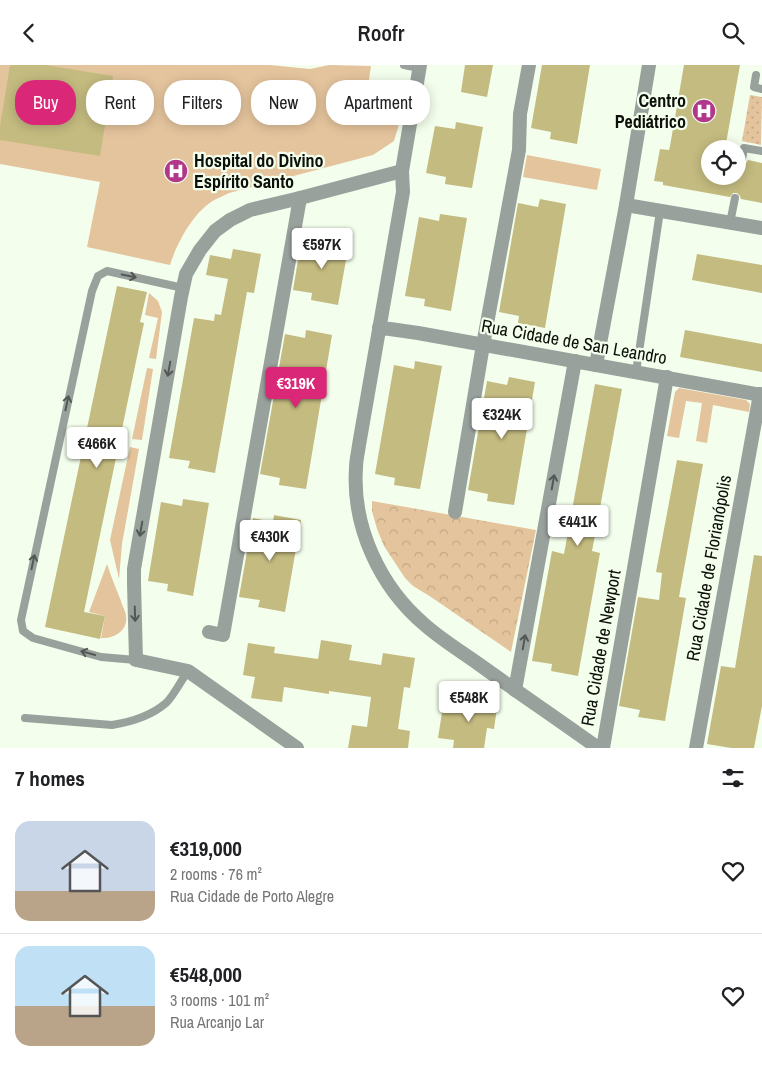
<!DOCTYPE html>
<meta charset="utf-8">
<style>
body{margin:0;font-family:"Archivo Narrow",sans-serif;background:#f2f2f2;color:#202124;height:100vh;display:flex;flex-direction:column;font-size:19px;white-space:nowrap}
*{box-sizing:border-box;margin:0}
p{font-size:16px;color:#757577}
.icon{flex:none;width:28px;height:28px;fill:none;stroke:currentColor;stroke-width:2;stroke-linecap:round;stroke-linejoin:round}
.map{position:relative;height:683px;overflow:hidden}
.sheet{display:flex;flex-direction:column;background:#fff;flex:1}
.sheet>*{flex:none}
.guide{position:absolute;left:15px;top:15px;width:500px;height:45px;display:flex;gap:10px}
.tools{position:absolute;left:701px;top:75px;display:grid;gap:10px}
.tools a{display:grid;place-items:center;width:45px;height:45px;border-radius:50%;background:#fff;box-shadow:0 2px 12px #0003;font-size:25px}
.price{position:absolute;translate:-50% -42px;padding:0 11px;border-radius:5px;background:#fff;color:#222;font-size:16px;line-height:32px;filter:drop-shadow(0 1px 2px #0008)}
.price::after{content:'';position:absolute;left:50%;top:30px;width:15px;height:11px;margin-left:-8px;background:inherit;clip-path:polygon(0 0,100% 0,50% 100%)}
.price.current{background:#db2777;color:#fff}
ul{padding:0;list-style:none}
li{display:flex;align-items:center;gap:15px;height:125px;padding:0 15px}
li+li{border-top:1px solid #e0e0e0}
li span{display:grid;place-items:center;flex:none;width:140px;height:100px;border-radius:15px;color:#555}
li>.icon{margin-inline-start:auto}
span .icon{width:60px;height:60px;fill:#fffc;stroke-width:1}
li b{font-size:21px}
h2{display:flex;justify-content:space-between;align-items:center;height:60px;padding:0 15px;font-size:21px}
.tag{padding:0 18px;border-radius:20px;background:#fff;box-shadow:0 2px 12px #0003;font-size:18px;line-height:45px}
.tag.current{background:#db2777;color:#fff}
header{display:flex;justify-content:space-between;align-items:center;height:65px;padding:0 15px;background:#fff;font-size:22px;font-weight:600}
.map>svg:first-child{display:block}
.grass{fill:#e4c49d}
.forest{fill:url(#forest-crowns)}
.garden{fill:url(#garden-dots)}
.building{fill:#c4bb80}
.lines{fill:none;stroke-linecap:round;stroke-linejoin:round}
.service{stroke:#99a19d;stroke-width:8}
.minor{stroke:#99a19d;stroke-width:14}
.oneway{stroke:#535854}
.labels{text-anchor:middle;stroke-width:4.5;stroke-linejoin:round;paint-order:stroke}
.poi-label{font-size:18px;font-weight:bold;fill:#0d100a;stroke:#f4feec;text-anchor:end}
.street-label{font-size:18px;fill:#0d100a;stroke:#f4feec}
</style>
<header><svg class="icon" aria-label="back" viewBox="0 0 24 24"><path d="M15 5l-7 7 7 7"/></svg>Roofr<svg class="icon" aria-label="search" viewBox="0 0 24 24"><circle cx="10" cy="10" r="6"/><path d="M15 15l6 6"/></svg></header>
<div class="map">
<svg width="762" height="683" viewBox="0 0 762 683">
<defs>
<pattern id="forest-crowns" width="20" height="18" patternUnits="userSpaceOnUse" patternTransform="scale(1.25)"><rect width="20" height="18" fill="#e4c49d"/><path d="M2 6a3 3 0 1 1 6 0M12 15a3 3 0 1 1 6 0" fill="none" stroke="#c2a786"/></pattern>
<pattern id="garden-dots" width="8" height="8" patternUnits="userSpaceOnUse" patternTransform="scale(1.25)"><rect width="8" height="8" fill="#e4c49d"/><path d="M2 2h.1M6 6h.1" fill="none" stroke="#c2a786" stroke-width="1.8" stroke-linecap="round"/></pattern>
</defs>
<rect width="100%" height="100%" fill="#f4feec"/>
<g class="grass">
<path d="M0,0h270l40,4 19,-4 42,1 -3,20 36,8 -2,20 -8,27 -21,14 -144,38c-5,3 -12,5 -18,9 -19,13 -34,41 -41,63l-83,-18 13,-65 -100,-18z"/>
<polygon points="527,90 601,104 597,125 523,112"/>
<polygon points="149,228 158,236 162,247 156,294 149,293 158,253 145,250"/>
<polygon points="147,303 153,304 142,375 132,374"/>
<polygon points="679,323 746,335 750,339 749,347 713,340 707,378 696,376 702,338 686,336 679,373 667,371 675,327"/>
<polygon points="130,382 139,384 122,479 119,514 110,475"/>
<path d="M107,499c4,12 9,25 14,37 1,5 5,10 5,15 2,15 -12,23 -25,22l4,-22 -16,-4z"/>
</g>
<polygon class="forest" points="372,436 536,465 511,587 431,532 413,521 405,513 384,481 377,464 372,446"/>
<polygon class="garden" points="750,30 762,32 761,80 742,76"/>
<g class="building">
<polygon points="10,0 45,0 113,11 100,91 0,75 0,61"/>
<polygon points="465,0 493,0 487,32 461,27"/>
<polygon points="542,0 590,0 577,79 550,74 551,67 531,63"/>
<polygon points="684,0 740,0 725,84 710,84 710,111 738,111 738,97 741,99 743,99 746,98 748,95 762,98 762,138 741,134 740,131 737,128 733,128 730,132 663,120 663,117 654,116 660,84 669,85 670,81"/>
<polygon points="456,57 483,62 472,123 445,119 446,112 426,108 435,61 455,64"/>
<polygon points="540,134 566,139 545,263 518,258 519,251 499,247 518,138 538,142"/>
<polygon points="440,149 467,153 451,246 424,241 425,234 405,231 419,152 439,156"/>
<polygon points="322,173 349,178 338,240 311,235 312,228 293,225 301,177 321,181"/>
<polygon points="233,184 261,189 254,228 247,227 215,408 188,403 190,396 169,393 194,253 214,256 215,249 221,250 228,214 206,210 210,190 231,194"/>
<polygon points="697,189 762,200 762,228 692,215"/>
<polygon points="117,221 147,227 140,257 144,258 84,547 105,551 100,574 45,562"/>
<polygon points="306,265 332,270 306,424 279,420 280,413 260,409 285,269 305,273"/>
<polygon points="685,265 762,279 762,307 680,292"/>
<polygon points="415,296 442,301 420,424 394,420 395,413 375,409 394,300 414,304"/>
<polygon points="509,312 535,317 514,440 487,436 488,429 468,425 487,316 507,320"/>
<polygon points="595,319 622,324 592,486 600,488 578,611 551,606 552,599 532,596 552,486 564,489"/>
<polygon points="677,395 703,399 679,532 686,533 665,656 638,652 640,645 619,641 638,532 659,535 662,508 656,507"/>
<polygon points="183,434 209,438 193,531 167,526 168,519 148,516 161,437 182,441"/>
<polygon points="274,450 301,455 285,547 258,542 260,535 239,532 253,453 273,457"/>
<polygon points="754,490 762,491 762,641 754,683 731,683 707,679 721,601 735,603"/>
<polygon points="321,575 352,580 349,595 381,600 383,588 415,593 410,623 404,622 398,664 410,666 408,683 348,683 352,660 367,662 371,632 329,626 329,629 284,622 282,637 251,633 255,612 243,610 248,578 275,582 274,588 318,594"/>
<polygon points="465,631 498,636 494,664 487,663 484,683 453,683 454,675 438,673 443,641 464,644"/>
</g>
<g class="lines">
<g class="service">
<polyline points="404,0 419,3"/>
<polyline points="756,10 754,22 762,24"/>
<polyline points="742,94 744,83 762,86"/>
<polyline points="730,158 735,133"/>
<polyline points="636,307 660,146"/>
<polyline points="136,595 101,592 33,573 23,566 21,555 92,226 98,211 107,206 183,223"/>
<path d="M25,653l87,7c19,-3 39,-9 54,-22 7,-6 16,-24 22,-32"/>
</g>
<g class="minor">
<path d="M420,0l-18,106 1,21 -44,253c-1,8 -3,15 -3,23 -4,59 24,119 69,157 17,15 37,27 55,40 39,28 79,55 118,83"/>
<polyline points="626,140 762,163"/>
<polyline points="379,263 390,264 418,268 762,330"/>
<polyline points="596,300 626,140 649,0"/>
<polyline points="455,447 483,280 519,85 520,49 529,0"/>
<polyline points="209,567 223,570 300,133"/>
<polyline points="515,625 575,296"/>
<polyline points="297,683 188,606 136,595 134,518 134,504 181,232 186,209 200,185 215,166 230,155 250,145 300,133 402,106"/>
<polyline points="603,683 667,312"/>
<polyline points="696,683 760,329"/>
</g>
</g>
<defs><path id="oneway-shaft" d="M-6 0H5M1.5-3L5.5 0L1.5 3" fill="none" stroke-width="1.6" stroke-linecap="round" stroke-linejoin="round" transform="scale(1.25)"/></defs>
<g class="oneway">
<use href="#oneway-shaft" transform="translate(129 211) rotate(12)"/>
<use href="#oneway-shaft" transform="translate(169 304) rotate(100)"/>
<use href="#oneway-shaft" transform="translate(67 338) rotate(-78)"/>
<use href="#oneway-shaft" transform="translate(553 417) rotate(-80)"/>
<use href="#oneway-shaft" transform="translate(141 464) rotate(100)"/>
<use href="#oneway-shaft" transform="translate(33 497) rotate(-78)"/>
<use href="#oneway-shaft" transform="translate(135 549) rotate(88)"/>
<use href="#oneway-shaft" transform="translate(524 577) rotate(-80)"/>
<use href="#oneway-shaft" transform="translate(88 588) rotate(-165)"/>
</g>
<defs>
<g id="hospital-disc" transform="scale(1.25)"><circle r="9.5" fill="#b1378a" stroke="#f4feec"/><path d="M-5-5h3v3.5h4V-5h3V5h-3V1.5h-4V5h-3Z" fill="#fff"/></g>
</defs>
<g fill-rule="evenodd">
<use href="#hospital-disc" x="704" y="46"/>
<use href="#hospital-disc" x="176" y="106"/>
</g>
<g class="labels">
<g class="poi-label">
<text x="686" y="42">Centro<tspan x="686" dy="21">Pediátrico</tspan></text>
<text x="194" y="102" text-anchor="start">Hospital do Divino<tspan x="194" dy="21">Espírito Santo</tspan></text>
</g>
<g class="street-label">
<text transform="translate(574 277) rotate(10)" y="6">Rua Cidade de San Leandro</text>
<text transform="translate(709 503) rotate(-80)" y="6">Rua Cidade de Florianópolis</text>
<text transform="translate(601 583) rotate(-80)" y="6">Rua Cidade de Newport</text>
</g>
</g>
</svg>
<div class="tools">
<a><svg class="icon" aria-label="locate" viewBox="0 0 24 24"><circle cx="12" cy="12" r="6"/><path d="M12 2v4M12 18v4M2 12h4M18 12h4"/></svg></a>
</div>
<b class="price" style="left:322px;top:205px">€597K</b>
<b class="price current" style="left:296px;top:344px">€319K</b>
<b class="price" style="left:502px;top:375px">€324K</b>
<b class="price" style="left:97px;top:404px">€466K</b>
<b class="price" style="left:578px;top:482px">€441K</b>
<b class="price" style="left:270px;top:497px">€430K</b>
<b class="price" style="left:469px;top:658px">€548K</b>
<div class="guide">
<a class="tag current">Buy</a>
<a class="tag">Rent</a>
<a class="tag">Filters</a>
<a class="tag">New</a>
<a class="tag">Apartment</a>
</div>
</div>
<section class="sheet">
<h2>7 homes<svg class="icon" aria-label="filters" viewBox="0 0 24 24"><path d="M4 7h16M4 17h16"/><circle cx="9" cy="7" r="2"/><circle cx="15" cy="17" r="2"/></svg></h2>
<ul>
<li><span style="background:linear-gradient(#c9d6e8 70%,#b9a48a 0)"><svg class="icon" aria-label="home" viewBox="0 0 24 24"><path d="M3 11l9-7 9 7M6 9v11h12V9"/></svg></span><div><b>€319,000</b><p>2 rooms · 76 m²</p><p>Rua Cidade de Porto Alegre</p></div><svg class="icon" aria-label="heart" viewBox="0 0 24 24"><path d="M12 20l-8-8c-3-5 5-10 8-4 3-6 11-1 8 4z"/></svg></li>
<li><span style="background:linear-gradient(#bfe0f5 60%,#b9a48a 0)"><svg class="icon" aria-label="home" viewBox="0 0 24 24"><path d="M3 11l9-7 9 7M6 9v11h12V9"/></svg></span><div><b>€548,000</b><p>3 rooms · 101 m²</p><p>Rua Arcanjo Lar</p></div><svg class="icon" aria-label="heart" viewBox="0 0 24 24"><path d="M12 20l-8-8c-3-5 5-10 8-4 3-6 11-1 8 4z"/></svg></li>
</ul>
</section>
